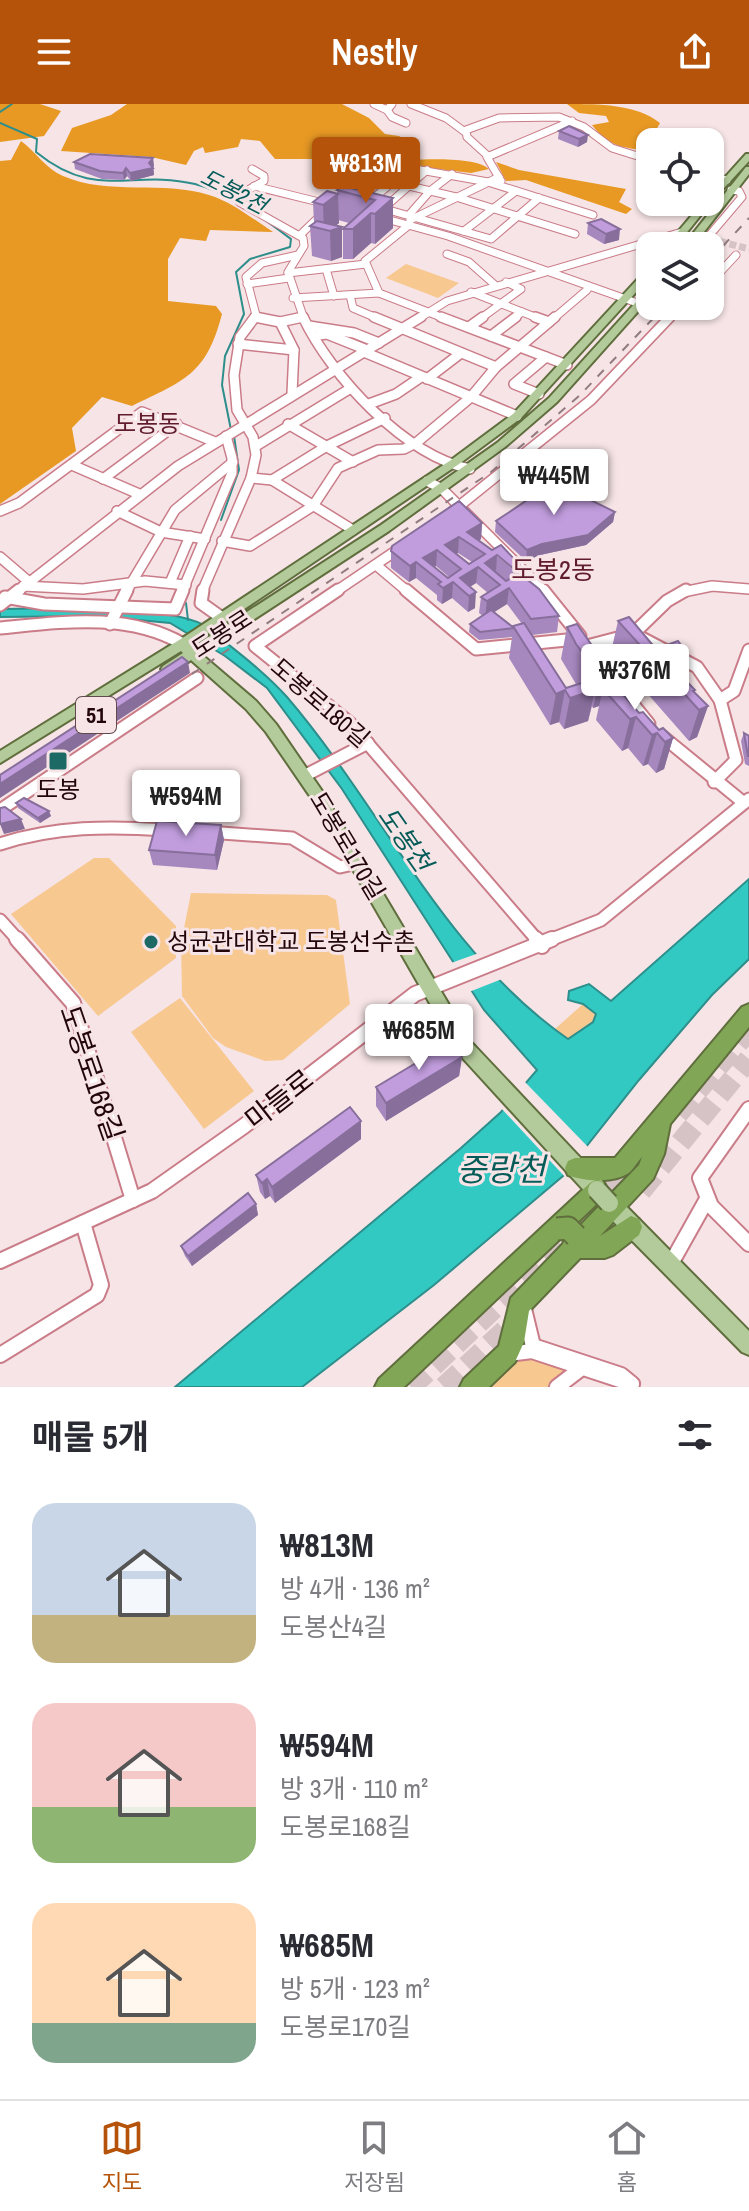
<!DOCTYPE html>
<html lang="ko">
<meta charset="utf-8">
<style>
body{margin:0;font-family:"Archivo Narrow","Noto Sans KR",sans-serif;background:#f2f2f3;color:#2b2b33;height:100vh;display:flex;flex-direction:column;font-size:30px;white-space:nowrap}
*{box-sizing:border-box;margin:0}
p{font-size:26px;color:#7c7c81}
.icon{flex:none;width:44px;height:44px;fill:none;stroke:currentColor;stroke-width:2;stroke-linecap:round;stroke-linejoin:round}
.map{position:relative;height:1283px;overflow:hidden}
.side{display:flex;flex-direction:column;background:#fff;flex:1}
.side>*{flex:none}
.tools{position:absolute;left:636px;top:24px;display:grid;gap:16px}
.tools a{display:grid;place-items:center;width:88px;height:88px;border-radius:16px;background:#fff;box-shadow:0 2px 6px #0004;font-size:40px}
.price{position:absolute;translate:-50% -68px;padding:0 18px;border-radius:8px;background:#fff;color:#222;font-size:26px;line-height:52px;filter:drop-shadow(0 2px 4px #0008)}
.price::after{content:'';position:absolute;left:50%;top:48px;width:24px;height:18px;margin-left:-12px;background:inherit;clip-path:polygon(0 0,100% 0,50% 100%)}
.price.active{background:#b45309;color:#fff}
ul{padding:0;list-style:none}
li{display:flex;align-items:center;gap:24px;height:200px;padding:0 32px}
li span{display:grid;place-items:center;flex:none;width:224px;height:160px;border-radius:24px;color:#555}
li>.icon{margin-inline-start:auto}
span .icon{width:96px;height:96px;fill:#fffc;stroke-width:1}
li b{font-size:34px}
h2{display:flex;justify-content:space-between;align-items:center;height:96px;padding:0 32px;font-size:34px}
header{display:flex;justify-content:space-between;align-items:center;height:104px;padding:0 32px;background:#b45309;color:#fff;font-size:36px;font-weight:600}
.menu{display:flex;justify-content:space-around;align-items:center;height:112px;border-top:2px solid #e1e1e2;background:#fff;font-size:22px;color:#7c7c81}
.menu a{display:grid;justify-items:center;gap:4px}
.menu .active{color:#b45309}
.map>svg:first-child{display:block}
.green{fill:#f8c891}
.forest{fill:#e89924}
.water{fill:#32c9c2;stroke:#2d8e8b;stroke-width:2}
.pier{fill:#f6e4e6}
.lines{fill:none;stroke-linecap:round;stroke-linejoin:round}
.stream{stroke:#2d8e8b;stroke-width:2}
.minor-tunnel{stroke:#d6c3c5;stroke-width:7;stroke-dasharray:7 3;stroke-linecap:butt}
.highway-tunnel{stroke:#d6c3c5;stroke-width:21;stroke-dasharray:21 10;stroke-linecap:butt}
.minor-far3-casing{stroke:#ca7c88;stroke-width:9}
.minor-far2-casing{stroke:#ca7c88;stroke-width:12}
.minor-far1-casing{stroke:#ca7c88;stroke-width:15}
.minor-casing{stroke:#ca7c88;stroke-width:18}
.major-casing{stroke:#5f6e3c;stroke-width:4}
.highway-casing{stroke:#5f6e3c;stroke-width:4}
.minor-far3{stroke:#fff;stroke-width:7}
.minor-far2{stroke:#fff;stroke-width:9}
.minor-far1{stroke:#fff;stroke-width:11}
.minor{stroke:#fff;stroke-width:14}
.major{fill:#b3ca9a;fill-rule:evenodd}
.highway{fill:#80a656;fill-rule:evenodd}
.rail{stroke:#937c80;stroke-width:2;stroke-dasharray:9 9;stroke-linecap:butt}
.major-bridge-casing{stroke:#5f6e3c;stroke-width:22;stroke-linecap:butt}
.highway-bridge-casing{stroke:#5f6e3c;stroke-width:25;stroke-linecap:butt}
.major-bridge{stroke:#b3ca9a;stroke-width:18}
.highway-bridge{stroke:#80a656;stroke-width:21}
.wall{fill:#a687be;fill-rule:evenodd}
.shaded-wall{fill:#876e9b}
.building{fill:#c19ddd;stroke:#876e9b;stroke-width:2;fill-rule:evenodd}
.poi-dot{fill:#1d6965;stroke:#f6e4e6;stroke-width:3}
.labels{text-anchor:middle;stroke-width:6;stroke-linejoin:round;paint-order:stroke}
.far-water-label{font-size:22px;font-style:italic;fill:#045b58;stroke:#f6e4e6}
.shield{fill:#f6e4e6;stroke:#62494d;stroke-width:2}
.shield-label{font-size:22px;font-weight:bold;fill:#22060c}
.far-quarter-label{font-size:24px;fill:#601c2c;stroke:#f6e4e6}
.street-label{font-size:24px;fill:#22060c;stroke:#f6e4e6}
.poi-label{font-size:24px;fill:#22060c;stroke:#f6e4e6}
.neighbourhood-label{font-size:26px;fill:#601c2c;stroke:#f6e4e6}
.water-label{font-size:26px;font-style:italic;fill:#045b58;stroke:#f6e4e6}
.near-street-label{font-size:28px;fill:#22060c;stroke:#f6e4e6}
.near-water-label{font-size:32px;font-style:italic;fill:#045b58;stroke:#f6e4e6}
</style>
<header><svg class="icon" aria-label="menu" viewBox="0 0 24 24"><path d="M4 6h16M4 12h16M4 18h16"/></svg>Nestly<svg class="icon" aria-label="share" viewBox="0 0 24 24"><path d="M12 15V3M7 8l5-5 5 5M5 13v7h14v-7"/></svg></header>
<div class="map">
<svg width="749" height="1283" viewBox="0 0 749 1283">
<rect width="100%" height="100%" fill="#f6e4e6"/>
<g class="green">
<polygon points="406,160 459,179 438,194 386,174"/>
<polygon points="94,754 109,754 176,822 176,854 98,912 11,810"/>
<polygon points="191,789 327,791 336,796 350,900 283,956 265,957 226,943 213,934 182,892 181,839"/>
<polygon points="180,894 254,987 204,1025 131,928"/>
<polygon points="583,900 596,909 593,918 568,935 555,925"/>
<polygon points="534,1251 570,1268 550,1283 480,1283 510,1254"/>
</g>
<g class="forest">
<polygon points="0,0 40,0 61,7 44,32 0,38"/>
<path d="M127,0h215l27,14 16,16 14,2 21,12 -23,13c19,-2 79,-5 92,8l-18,4 -100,-12 -11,3 -31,-11 -10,6h-44l-15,-18 -19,-2 -3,8 -33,6 -2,-6 -9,4 -8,14 -35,-8 -90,-6 11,-23 39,-13z"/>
<path d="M567,0c31,0 70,0 93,19l-15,27c-24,-2 -38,-5 -53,-25l17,-3 -3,-6 -27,-3z"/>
<path d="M21,37c15,11 24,27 42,35 46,20 99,4 146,19 23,7 44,24 64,37l-63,-2 -4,11 -26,-3 -12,21v42l48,5 6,8c-16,61 -37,66 -90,92l-30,-9 -30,31 4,23 -76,53v-343l11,-1z"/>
<polygon points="496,58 519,66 626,85 619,98 632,105 626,110 526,76 506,77"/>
</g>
<path class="water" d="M0,505c45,-1 168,-4 204,16 28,23 59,45 83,72 96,112 157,256 281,342l25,-17 3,-8 -13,-10 -15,-4 1,-9 20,-7 22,17 138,-122v80l-37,36 -73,85 -76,96 -129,109 -132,102h-127l286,-239 40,-36 36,-42 -53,-60 -142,-221 -75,-101 -42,-32 -55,-33 -74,-7 -96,1z"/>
<g class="pier">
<polygon points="479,849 502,875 469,888 451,859"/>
<polygon points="524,977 590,1045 566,1074 500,1003"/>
</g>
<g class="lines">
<g class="stream">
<polyline points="0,8 12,0"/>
<path d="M0,19l37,16 -1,13c60,49 95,17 159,32 33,8 69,35 96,55l-1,8 -40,12 -14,13 8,42 -19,42 -3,29 9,45"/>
<polyline points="221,416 239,366 234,332"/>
<polyline points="186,499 188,516"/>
</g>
<polyline class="minor-tunnel" points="710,135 749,145"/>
<g class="highway-tunnel">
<polyline points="678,1010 749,926"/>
<polyline points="641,1087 749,955"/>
<polyline points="411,1283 563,1139 639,1055"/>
<polyline points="444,1283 516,1216"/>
</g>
<g class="minor-far3-casing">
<g id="minor-far3">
<polyline points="374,0 387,6 392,0"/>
<polyline points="411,0 446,14 465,28"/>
<polyline points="387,6 392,13 406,19"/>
<polyline points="489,53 467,33 466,26 499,14 559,13 584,23 612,44 650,56"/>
<polyline points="252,65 264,72 264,77 239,91 239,98 303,134 304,142 288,168 304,215"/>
<polyline points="710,71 727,76"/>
<polyline points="501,77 487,53 572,17"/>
<polyline points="392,78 456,93 575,130"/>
<polyline points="254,82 327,100"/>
<polyline points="369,98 409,64 488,78 593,111"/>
<polyline points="378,103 491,135 539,94"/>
<polyline points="384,104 427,66"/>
<polyline points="409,111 430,87 452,70"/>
<polyline points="379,113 448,132 640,200"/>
<polyline points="464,127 516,87"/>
<polyline points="300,131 323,109"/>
<polyline points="710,135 708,133 742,93 739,87 731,86"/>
<polyline points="447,150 469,158 495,181"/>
<polyline points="326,165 334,192"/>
<polyline points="288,169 366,160"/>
<polyline points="710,179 736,151"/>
<polyline points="247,180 289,174"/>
<polyline points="471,188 540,215"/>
<polyline points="350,191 353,204 379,215"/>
<polyline points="293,194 379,189"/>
<polyline points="255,213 264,215"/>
<polyline points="253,215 256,211 246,173 262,159 298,151"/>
<polyline points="295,215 303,213"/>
<polyline points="418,215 447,197 682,128"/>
<polyline points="446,215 379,189 365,157 409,121 410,116 499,73"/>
<polyline points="480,215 521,185 506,178"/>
<polyline points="513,215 522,208"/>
<polyline points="553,215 587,186"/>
<polyline points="668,215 680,202"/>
</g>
</g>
<g class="minor-far2-casing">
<g id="minor-far2">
<polyline points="255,213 280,218 303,213"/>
<path d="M303,213c28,59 101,138 167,152"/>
<polyline points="374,213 496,263"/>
<polyline points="441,213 567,261"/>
<polyline points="535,213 549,218"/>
<polyline points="280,218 294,246 292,289"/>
<polyline points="309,222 354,229 379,239"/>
<polyline points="469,223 483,213"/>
<polyline points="319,231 327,230 367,246"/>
<polyline points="491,232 516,213"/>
<polyline points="238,240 294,246"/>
<polyline points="364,248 517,312"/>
<polyline points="427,275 461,249"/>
<polyline points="539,290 514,280 546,253"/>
<polyline points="369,300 396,290 421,273"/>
<polyline points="288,320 353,358"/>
<polyline points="256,342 351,284"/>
<polyline points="72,361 139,390"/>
<polyline points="251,374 272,376 353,426"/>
<polyline points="103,375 177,320"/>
<polyline points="272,376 327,342 385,314"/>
<polyline points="427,377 442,385 545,488"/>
<polyline points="0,407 19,399 142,308 215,338"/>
<polyline points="117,407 161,428 205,435"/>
<polyline points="453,407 591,296 670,213"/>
<polyline points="222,437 250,442 313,402 338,364 378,346 404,345 416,339 471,293 496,263 555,213"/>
<polyline points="0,453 28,477"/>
<polyline points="376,461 408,488"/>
<polyline points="170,479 190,432"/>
<polyline points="23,482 83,485 145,477 186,481"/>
<polyline points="17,488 178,362 421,213"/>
<polyline points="126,488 175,406 233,358"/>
<polyline points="182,488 232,369 232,354 226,332"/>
<polyline points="202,488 251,374 256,351 253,333 237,306 234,271 240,233 255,213"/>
<polyline points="335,488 403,442"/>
<polyline points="683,488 712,482 749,485"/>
</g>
</g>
<g class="minor-far1-casing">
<g id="minor-far1">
<polyline points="203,486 201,499 222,514"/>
<polyline points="338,486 255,542 350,619 538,837"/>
<polyline points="406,486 476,545 577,535"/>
<polyline points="543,486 580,532"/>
<polyline points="5,493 44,500 175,505 183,486"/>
<polyline points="0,501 19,486"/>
<polyline points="110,520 127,486"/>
<path d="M0,524c62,-6 127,-16 183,16"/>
<polyline points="638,532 697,563 720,596 736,656 714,678"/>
<polyline points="587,542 633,530 667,497 686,486"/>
<polyline points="602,562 649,620"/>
<polyline points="720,596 734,587 749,546"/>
<polyline points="662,632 744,699"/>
<polyline points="304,672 368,639"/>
<polyline points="0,706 197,574"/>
<polyline points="208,728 292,734 340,763 358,759"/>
<path d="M0,740c55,-18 109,-18 167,-14"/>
<polyline points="0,816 19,837"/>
<polyline points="547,837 601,816 749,695"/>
</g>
</g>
<g class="minor-casing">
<g id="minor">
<polyline points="17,835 73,899 133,1096"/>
<polyline points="536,835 542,842"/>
<polyline points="749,1005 700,1074 711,1102 749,1140"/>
<polyline points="0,1157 152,1087 244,1022 415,890 552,835"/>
<polyline points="669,1163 706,1097"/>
<polyline points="508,1250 532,1247 632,1280 621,1271 533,1242 524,1205"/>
<polyline points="0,1251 97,1191 101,1181 83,1119"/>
<polyline points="557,1283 583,1263"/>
</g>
</g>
<g class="major-casing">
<g id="major">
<polygon points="746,50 749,50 749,57 712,97 676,142 666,142 703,98 710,98 710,90"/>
<polygon points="746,63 749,63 749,70 693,142 683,142"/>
<polygon points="650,164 650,173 521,314 459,360 191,541 193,543 381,421 497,339 549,294 647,186 650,185 650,194 557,298 505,343 389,427 201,550 256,597 276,620 324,690 471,938 604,1079 606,1086 604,1092 609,1090 616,1092 749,1227 749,1251 742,1248 602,1106 600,1099 602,1093 597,1095 590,1093 459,950 314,698 266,628 246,605 191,556 173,568 163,568 161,565 163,562 183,549 181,547 0,659 0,647 184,533 451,356 513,310 647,165"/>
</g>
</g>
<g class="highway-casing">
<g id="highway">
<path d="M749,900v23l-79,97 -6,30 -11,25 -53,57 31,-20 8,3 3,8 -3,8 -26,20 -8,3h-25l-51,53 -5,31 -9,20 -26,25h-29l4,-8 35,-33 12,-48 52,-54 3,-10 9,-3 64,-66 3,-8c-4,4 -8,11 -12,15 -14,11 -46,10 -62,3l-3,-7 3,-7 7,-3h40l127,-151z"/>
<polygon points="597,1075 604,1079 608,1086 604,1093 404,1283 375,1283 379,1275 590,1079"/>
</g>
</g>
<use href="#minor-far3" class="minor-far3"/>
<use href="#minor-far2" class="minor-far2"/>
<use href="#minor-far1" class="minor-far1"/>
<use href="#minor" class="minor"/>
<use href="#major" class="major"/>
<use href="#highway" class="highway"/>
<g class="rail">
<polyline points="723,142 749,114"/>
<polyline points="192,570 491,368 579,292 665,202"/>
</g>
<g class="major-bridge-casing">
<polyline id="major-bridge" points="597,1086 609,1099"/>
</g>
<g class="highway-bridge-casing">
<polyline id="highway-bridge" points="557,1125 568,1124 576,1132"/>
</g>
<use href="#major-bridge" class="major-bridge"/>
<use href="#highway-bridge" class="highway-bridge"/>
</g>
<g class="wall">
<polygon points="559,27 587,38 578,43 558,35"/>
<polygon points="153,54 154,71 131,77 127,72 124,76 102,75 75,65 74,58"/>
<polygon points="337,86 393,94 393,124 375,140 371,139 353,155 343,155 343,125 349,119 338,116 339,119 335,122 342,123 342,153 331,157 312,152 310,122 314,119 313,98 337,89"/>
<polygon points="653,98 695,98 686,108 652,100"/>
<polygon points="588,119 619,136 604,140 587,130"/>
<polygon points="615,408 613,418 586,441 540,451 526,457 495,428 496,417"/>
<path d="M482,419l-1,16 -3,2 41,33 40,42 -2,16 -25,3 34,53 10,-4 -15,-25 6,-32 44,46 -3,14 51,43 14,8 -9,31 -8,4 -8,-9 -5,2 -15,-18 -6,3 -26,-31 3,-14 -6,2 -1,-2 -4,15 -24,8 -5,-7 -9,3 -41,-67 3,-21 -33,3 -10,-8 1,-8 13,-8 -4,-3 2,-16 7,-4 -12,-10 -6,4 5,21 -7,4 -16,-14 -10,6 -5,-4v-5l-21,-17 -7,4 -18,-14v-17zM458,449l14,9 -3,2 -13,-10zM436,462l13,11 -1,1 -14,-11zM507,500l15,20 -9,4 -19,-16z"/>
<polygon points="618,517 656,545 683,544 676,567 695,586 694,589 708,602 697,633 689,637 611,548"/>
<polygon points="744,629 749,632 749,662 745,660 741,637"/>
<polygon points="16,699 51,712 40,719 18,704"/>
<polygon points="221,721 224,736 217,766 153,761 149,746"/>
<polygon points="462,953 459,972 386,1017 376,1002 376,983"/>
<polygon points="361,1017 361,1035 275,1099 270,1092 265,1095 260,1088 256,1071"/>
<polygon points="256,1100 258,1111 192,1162 185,1152 181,1142"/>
</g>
<g class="shaded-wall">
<polygon points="588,31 587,38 578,43 579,35"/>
<polygon points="153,54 154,62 152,64 153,64 154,71 131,77 130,69 149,59"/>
<polygon points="126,64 127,72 124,76 123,69"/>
<polygon points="338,90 339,119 329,127 324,126 323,101"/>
<polygon points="393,94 393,124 375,140 375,110"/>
<polygon points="688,98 695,98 686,108"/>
<polygon points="371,109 371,139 353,155 353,125"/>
<polygon points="342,123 342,153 331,157 330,127"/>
<polygon points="620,125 619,136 604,140 606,130"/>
<polygon points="615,408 613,418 586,441 540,451 526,457 527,446"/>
<polygon points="482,419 481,435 471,441 467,428"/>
<polygon points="459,433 458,449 448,455 445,441"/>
<polygon points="437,446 436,462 428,467 423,454"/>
<polygon points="497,451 496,467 485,459"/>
<polygon points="416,458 416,474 409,478 410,462"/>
<polygon points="520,461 518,477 512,481 514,465"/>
<polygon points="478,463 476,479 463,487 460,474"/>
<polygon points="453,478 452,494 442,500 443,484"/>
<polygon points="509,484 507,500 485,514 487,497"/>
<polygon points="476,488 475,504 468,508 469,492"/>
<polygon points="683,544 674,575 661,551"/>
<polygon points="188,558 190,569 0,694 0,680"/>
<polygon points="611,569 606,589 603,585 599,602 593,604 600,572"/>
<polygon points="565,586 559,618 550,621 556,590"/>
<polygon points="595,586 588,617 564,625 570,594"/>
<polygon points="708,602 697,633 689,637 699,606"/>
<polygon points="636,613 628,644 622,647 630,615"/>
<polygon points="657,629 648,660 643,662 652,631"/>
<polygon points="673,634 664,665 656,669 665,638"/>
<polygon points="49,707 51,712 40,719 38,714"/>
<polygon points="21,715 25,725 4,730 0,720"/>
<polygon points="221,721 224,736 217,766 215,751"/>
<polygon points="462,953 459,972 386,1017 386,999"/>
<polygon points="361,1017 361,1035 275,1099 272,1083"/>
<polygon points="267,1075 270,1092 265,1095 262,1079"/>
<polygon points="256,1100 258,1111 192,1162 188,1152"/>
</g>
<g class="building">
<polygon points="569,22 588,31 579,35 559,27"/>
<polygon points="90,50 153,54 149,59 153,64 130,69 126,64 123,69 100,67 74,58"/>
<polygon points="343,82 393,94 375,110 371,109 353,125 343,125 375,96 337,86"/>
<polygon points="327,87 338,90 323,101 313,98"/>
<polygon points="601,115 620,125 606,130 588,119"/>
<polygon points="317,117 342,123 330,127 310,122"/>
<polygon points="655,140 654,142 650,142 650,147 646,152 638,150 644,143"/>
<polygon points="554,378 615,408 588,431 542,440 527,446 496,417"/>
<path d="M459,397l23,22 -15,9 25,18 9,-5 19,20 -6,4 -17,-14 -12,8 21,18 13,-8 20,16 20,27 -28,3 -22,-31 -22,13 -6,-4 19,-12 -22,-18 -18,11 16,14 -7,4 -16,-14 -10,6 -5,-4 3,-2 -25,-20 -6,4 -19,-15 1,-5zM459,433l26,17 -16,10 -24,-19zM437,446l24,19 -13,9 -25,-20z"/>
<polygon points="491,506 514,524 480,528 470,520"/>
<polygon points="629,513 656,545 678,537 683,544 661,551 695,586 693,587 708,602 699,606 618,517"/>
<polygon points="524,519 566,584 588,577 595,586 570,594 565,586 556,590 513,522"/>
<polygon points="577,520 611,569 600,572 576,540 567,523"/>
<polygon points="182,553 188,558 0,680 0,671"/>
<polygon points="614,580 639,609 643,608 659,626 663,624 673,634 665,638 657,629 652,631 636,613 630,615 603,585"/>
<polygon points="744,629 749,632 749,652 748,652"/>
<polygon points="24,694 49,707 38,714 16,699"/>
<polygon points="5,703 21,715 0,720 0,704"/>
<polygon points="157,717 221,721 215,751 149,746"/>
<polygon points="451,938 462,953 386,999 376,983"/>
<polygon points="350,1003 361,1017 272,1083 267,1075 262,1079 256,1071"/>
<polygon points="248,1089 256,1100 188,1152 181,1142"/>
</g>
<g class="poi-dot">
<rect x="48" y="647" width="20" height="20" rx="4"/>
<circle cx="151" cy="838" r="8"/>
</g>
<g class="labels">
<g class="far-water-label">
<text transform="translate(234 87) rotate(27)" y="8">도봉2천</text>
</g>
<rect class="shield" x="76" y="593" width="40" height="36" rx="6"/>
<g class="shield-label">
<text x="96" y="619">51</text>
</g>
<g class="far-quarter-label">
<text x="147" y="328">도봉동</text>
</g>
<g class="street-label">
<text transform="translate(222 530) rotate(-33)" y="8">도봉로</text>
<text transform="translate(320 599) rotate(41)" y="8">도봉로180길</text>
<text transform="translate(347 742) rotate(59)" y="8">도봉로170길</text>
</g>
<g class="poi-label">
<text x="58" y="694">도봉</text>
<text x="167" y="846" text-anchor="start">성균관대학교 도봉선수촌</text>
</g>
<g class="neighbourhood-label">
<text x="553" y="475">도봉2동</text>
</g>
<g class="water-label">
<text transform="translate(405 735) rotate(55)" y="9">도봉천</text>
</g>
<g class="near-street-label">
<text transform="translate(92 969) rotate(71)" y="10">도봉로168길</text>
<text transform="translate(279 995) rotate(-38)" y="10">마들로</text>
</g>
<g class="near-water-label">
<text x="501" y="1077">중랑천</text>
</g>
</g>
</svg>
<div class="tools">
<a><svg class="icon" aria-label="locate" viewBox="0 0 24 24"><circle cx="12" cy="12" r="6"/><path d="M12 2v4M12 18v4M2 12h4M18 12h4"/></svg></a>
<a><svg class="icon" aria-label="layers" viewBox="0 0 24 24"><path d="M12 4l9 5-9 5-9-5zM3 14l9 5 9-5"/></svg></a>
</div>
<b class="price active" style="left:366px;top:101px">₩813M</b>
<b class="price" style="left:554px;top:413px">₩445M</b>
<b class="price" style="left:635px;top:608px">₩376M</b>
<b class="price" style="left:186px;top:734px">₩594M</b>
<b class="price" style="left:419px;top:968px">₩685M</b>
</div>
<section class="side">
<h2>매물 5개<svg class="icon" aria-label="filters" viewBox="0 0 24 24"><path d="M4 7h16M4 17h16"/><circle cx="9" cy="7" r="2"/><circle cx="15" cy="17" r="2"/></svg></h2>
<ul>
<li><span style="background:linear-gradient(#c9d6e8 70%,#c2b280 0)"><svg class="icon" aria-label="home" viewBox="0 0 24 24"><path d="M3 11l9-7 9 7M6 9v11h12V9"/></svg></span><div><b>₩813M</b><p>방 4개 · 136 m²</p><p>도봉산4길</p></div></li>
<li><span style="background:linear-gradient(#f6c9c9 65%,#8fb573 0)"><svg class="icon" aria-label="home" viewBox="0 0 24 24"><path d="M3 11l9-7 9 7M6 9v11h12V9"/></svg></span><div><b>₩594M</b><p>방 3개 · 110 m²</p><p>도봉로168길</p></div></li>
<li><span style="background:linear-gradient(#ffd9b3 75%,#7fa58c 0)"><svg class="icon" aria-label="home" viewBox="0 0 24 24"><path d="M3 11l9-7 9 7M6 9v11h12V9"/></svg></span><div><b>₩685M</b><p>방 5개 · 123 m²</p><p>도봉로170길</p></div></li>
</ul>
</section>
<nav class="menu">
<a class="active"><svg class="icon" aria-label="map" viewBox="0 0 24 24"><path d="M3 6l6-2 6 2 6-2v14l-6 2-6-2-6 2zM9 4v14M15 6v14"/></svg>지도</a>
<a><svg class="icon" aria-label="saved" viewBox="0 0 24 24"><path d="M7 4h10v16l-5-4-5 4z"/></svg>저장됨</a>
<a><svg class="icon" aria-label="home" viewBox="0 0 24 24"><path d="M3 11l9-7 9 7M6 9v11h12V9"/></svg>홈</a>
</nav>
